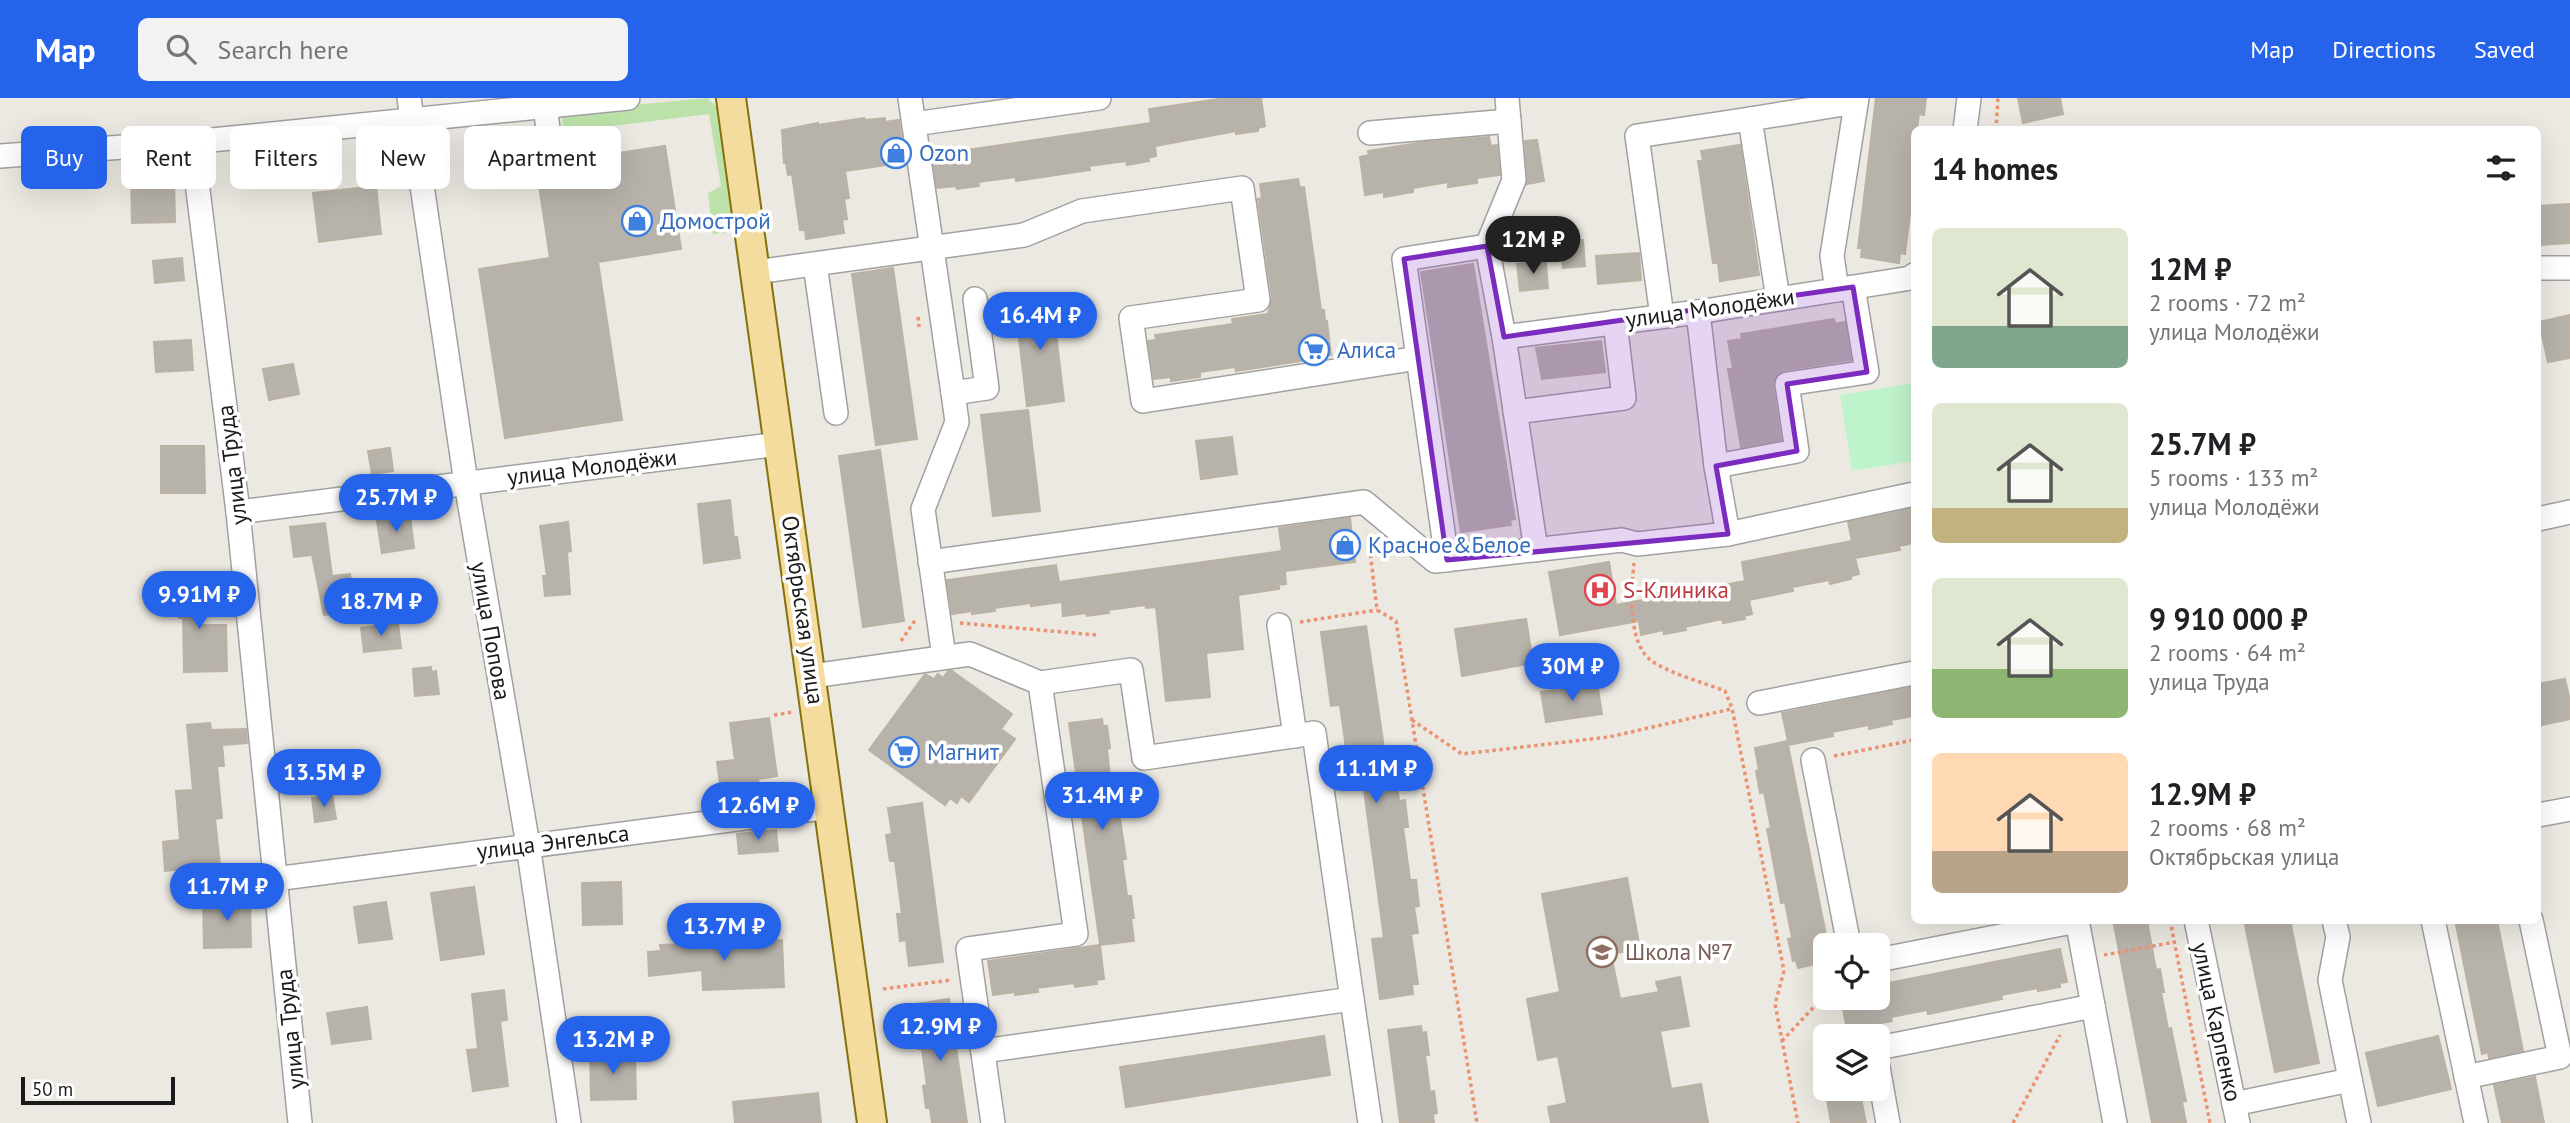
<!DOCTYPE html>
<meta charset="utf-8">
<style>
body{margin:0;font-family:"PT Sans",sans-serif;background:#f2f2f2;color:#202124;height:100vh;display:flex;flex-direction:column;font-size:26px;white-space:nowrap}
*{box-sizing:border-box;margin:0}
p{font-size:23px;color:#757577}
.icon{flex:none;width:38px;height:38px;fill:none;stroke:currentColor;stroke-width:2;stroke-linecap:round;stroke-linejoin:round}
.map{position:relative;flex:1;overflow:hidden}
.details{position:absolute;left:1911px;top:28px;width:630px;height:798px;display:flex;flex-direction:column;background:#fff;border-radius:10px;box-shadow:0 7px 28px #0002}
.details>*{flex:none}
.banner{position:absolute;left:21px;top:28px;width:665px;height:63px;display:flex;gap:14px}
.controls{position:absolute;left:1813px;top:835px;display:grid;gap:14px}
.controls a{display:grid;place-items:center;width:77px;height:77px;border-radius:10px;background:#fff;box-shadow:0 7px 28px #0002;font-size:35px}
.scale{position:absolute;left:21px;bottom:18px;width:154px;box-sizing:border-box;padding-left:7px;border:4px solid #1a1a1a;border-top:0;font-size:19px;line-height:24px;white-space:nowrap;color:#1a1a1a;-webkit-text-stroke:5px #fff;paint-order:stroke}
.price{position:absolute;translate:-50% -60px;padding:0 16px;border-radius:24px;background:#2563eb;color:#fff;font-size:23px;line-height:46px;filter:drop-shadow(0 2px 4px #0008)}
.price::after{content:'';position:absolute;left:50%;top:42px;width:21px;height:16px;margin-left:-10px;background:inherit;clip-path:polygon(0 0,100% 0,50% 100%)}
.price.on{background:#222;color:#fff}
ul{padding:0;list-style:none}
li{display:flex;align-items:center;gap:21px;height:175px;padding:0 21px}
li span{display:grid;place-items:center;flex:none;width:196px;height:140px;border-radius:10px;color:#555}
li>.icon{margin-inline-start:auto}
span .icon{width:84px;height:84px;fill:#fffc;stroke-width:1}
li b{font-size:30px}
h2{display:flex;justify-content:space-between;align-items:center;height:84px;padding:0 21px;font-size:30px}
.chip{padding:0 24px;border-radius:10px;background:#fff;box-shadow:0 7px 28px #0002;font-size:24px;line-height:63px}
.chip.on{background:#2563eb;color:#fff}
header{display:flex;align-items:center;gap:42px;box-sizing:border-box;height:98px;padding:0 35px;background:#2563eb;color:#fff}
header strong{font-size:33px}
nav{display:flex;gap:38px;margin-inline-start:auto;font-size:24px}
.search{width:490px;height:63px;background:#f2f2f2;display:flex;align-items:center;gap:18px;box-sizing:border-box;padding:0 24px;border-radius:10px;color:#757577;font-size:26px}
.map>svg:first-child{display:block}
.grass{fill:#bce2aa}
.park{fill:#bff3cc}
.building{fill:#b7b2aa;stroke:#bbb2a4;stroke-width:2}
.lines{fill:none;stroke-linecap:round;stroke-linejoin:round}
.minor-casing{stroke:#a1a1a1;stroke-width:26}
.major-casing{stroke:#84710c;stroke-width:32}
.path{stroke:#ed9270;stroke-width:3.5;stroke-dasharray:3.5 3.5;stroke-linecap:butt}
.minor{stroke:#fff;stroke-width:23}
.major{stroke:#f3dc9e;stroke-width:28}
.marked{fill:#7b2cbf;fill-opacity:0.2;stroke:#7b2cbf;stroke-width:5;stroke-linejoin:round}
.labels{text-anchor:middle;stroke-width:7;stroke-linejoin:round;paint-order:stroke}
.shop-label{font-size:23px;fill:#366cbe;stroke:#fff;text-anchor:start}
.street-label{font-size:23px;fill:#1a1a1a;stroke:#fff}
.health-label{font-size:23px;fill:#be3a42;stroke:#fff;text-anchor:start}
.education-label{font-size:23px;fill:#785e54;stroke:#fff;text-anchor:start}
</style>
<header>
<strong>Map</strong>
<div class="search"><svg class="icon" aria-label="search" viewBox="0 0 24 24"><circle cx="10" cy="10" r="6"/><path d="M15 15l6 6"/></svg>Search here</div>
<nav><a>Map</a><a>Directions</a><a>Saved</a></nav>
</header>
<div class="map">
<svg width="2570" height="1025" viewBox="0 0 2570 1025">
<rect width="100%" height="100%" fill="#ebe9e1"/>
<polygon class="grass" points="707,0 721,13 736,133 713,136 708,95 721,88 709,16 563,34 562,14"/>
<polygon class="park" points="1914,285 1914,363 1852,373 1840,297"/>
<g class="building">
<polygon points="1226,0 1261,0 1265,28 1258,30 1258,33 1236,36 1236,33 1155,48 1156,58 1148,60 1149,63 1127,67 1126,63 1089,68 1090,72 1016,83 1015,79 978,84 979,88 957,91 956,88 937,90 932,57 1151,25 1149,11"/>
<polygon points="1876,0 1926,0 1924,17 1919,16 1917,32 1914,32 1914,84 1905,156 1900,155 1899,165 1861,159 1862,150 1858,150"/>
<polygon points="2018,0 2060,0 2063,16 2023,25"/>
<polygon points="864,20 865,22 885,20 885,24 899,22 904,60 886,63 887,67 845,73 849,100 844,101 847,121 842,122 844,135 806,141 805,132 800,132 792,76 788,77 786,65 784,65 782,32 818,25 818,27"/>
<polygon points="1489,39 1491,48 1497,47 1500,77 1477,80 1477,85 1448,89 1448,84 1413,90 1413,94 1384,99 1384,94 1365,97 1360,59 1369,57 1368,53 1424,44"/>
<polygon points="1537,42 1544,83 1527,86 1525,43"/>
<polygon points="1740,47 1759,177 1720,183 1718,165 1713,165 1698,63 1703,63 1701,53"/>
<polygon points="665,48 681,151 598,164 622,322 505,340 479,171 550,160 536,68 553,68 560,64"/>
<polygon points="131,79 174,79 175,124 132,125"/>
<polygon points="1298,81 1300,90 1304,89 1321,212 1324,212 1325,223 1327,223 1331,257 1321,258 1321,260 1236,273 1235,269 1200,274 1200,279 1171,283 1171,279 1154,281 1148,243 1156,242 1155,237 1233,226 1232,221 1268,216 1272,200 1258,101 1262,100 1260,86"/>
<polygon points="376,88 381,136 319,144 313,95"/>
<polygon points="2570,106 2570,145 2538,147 2538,108"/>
<polygon points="1583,142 1585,168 1563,170 1561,144"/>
<polygon points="1639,155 1641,182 1598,186 1596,158"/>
<polygon points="182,160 184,182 155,185 153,163"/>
<polygon points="1546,164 1548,190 1520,193 1517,166"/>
<polygon points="1473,166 1515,421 1510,422 1511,427 1461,434 1421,174"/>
<polygon points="893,170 917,341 876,347 852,176"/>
<polygon points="1052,201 1064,303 1027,308 1015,206"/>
<polygon points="2570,217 2570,260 2548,264 2539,224"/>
<polygon points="1834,221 1835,226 1845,224 1851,262 1785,272 1778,276 1773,288 1781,342 1741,349 1728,271 1733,271 1728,243 1742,241 1741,236"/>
<polygon points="191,242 193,272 156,274 154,244"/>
<polygon points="1601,243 1605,274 1542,281 1536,250"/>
<polygon points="293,266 299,296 269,302 263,271"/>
<polygon points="1028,312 1040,413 993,418 981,317"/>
<polygon points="1232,339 1237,376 1201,381 1196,343"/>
<polygon points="161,348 204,348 205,395 161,395"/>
<polygon points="390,350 393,373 372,376 368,353"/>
<polygon points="880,352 904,523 863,529 839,358"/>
<polygon points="730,402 734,440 737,439 740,460 704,465 698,406"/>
<polygon points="1914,410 1914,445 1899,448 1900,452 1855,460 1859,476 1851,478 1851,481 1830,486 1829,482 1792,489 1793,493 1749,502 1752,516 1744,518 1745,521 1723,525 1722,521 1685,529 1686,532 1664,536 1663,532 1641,537 1639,523 1560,537 1549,474 1609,464 1616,507 1745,483 1742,464 1852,443 1848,424"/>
<polygon points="410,418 414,450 382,455 377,423"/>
<polygon points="1350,420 1355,464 1285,473 1286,486 1279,487 1279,491 1238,497 1243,551 1206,555 1210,599 1166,603 1156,509 1146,510 1145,507 1108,512 1109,515 1087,518 1086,515 1063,518 1062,504 1031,508 1031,505 994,510 995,513 972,516 972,513 952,516 947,482 1056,467 1059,484 1282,453 1279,430"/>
<polygon points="568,424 571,453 567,454 570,496 545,498 543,478 547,478 540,428"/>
<polygon points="325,425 332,478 350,476 355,513 324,517 312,457 294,459 290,429"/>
<polygon points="198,479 201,527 226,527 227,573 184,574 183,520 179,520 178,508 175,508 173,481"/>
<polygon points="1526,521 1533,565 1462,578 1455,531"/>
<polygon points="398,525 401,550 364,554 361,530"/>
<polygon points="1366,528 1388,677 1396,676 1399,703 1405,702 1408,729 1403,729 1410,782 1416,782 1419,808 1414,809 1418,835 1411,836 1418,886 1412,886 1413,896 1380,901 1372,841 1384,840 1361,670 1349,672 1340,607 1331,608 1321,534"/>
<polygon points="431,569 431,574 436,573 439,596 415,598 413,571"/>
<polygon points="948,573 952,573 1012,616 1001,631 1015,641 969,704 961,698 957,705 950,700 945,707 869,652 925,576 934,581 938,576 943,580"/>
<polygon points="2565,581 2570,603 2570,621 2538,628 2538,586"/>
<polygon points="1597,585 1602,616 1546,624 1541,594"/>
<polygon points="1914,589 1914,618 1891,622 1892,626 1869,631 1869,627 1832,634 1833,638 1788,647 1828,847 1825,847 1825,864 1798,870 1796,862 1793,863 1788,841 1792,840 1785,804 1781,805 1767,731 1771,730 1764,694 1760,695 1756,673 1759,672 1755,650 1788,643 1782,615"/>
<polygon points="769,620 777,678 758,681 759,687 739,690 738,684 720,686 717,664 735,662 730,625"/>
<polygon points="1102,621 1103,628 1107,628 1110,650 1107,651 1111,687 1115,687 1126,761 1122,761 1127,798 1131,798 1134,820 1131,820 1134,843 1100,847 1069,625"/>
<polygon points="210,625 211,632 246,631 247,645 222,647 224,668 217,668 222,720 215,721 220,767 165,773 163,744 180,742 176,693 193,692 187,627"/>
<polygon points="332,697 336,721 315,724 312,700"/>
<polygon points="922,705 943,864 909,868 906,842 900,843 897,816 902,816 895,763 890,763 886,737 892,736 888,710"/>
<polygon points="776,732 778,753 739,756 737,736"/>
<polygon points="1627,780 1640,851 1611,856 1620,901 1659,894 1656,884 1680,879 1689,928 1660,933 1671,991 1701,986 1708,1025 1551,1025 1548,1009 1567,1005 1558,958 1538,962 1527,901 1560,894 1542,796"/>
<polygon points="621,784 622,826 583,827 582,785"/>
<polygon points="474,789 484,856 441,862 431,795"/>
<polygon points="203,800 250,800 251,849 204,850"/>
<polygon points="386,804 392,841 359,845 354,809"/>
<polygon points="2113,822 2147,822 2156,872 2160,871 2164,894 2161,894 2168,931 2171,930 2186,1003 2182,1004 2186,1025 2152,1025"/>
<polygon points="2244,822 2290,822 2319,965 2275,974"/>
<polygon points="2455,822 2497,822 2523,953 2489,960 2488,954 2482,956"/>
<polygon points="782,842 784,889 703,892 702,872 649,878 648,854 661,853 660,847"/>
<polygon points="1100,847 1104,881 1096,882 1097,886 1075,889 1074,885 1037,890 1038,894 1015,897 1015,894 993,897 988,863"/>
<polygon points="2060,851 2067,884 2060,885 2060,889 2038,893 2038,890 2001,897 2002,901 1928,916 1927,912 1891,919 1892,923 1847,932 1841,900 1878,900 1878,887"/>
<polygon points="504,892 507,922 500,923 508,988 473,993 467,952 478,951 472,896"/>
<polygon points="949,901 967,1025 932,1025 930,1010 926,1010 923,988 927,987 922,951 918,951 915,929 918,929 915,906"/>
<polygon points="367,909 371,941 332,946 327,915"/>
<polygon points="1421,928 1422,935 1426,934 1429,957 1425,957 1430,994 1434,993 1437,1015 1433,1016 1434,1025 1400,1025 1388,932"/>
<polygon points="1324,938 1330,977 1126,1009 1120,969"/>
<polygon points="2438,938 2451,991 2378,1008 2366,955"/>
<polygon points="635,953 636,1001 591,1002 590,954"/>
<polygon points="2535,979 2544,1025 2502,1025 2494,987"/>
<polygon points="1825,990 1859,990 1866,1025 1831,1025"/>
<polygon points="818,995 821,1025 735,1025 733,1004"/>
</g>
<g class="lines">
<g class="minor-casing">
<g id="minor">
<polyline points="409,0 466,385 528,747 569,1025"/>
<polyline points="910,0 953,295"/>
<polyline points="1507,0 1514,82 1487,148 1504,239 1536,452"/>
<polyline points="545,8 551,54"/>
<polyline points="1750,21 1856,4"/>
<polyline points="914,26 1099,0"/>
<polyline points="1965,32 1969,0"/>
<polyline points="1370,35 1509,23"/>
<polyline points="192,44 238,414 300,1025"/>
<polyline points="0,58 192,44 628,0"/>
<polyline points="815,166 836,315"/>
<polyline points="2538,170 2570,170"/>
<polyline points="755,174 1024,137 1082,113 1242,90 1258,202 1131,220 1143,303 1418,260"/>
<polyline points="1837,192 1832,158 1857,0"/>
<polyline points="1698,214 1716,368 1728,436"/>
<polyline points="1662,218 1637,38 1750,21 1778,201"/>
<polyline points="1504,239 1698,214 1911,180 1914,177"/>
<polyline points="1515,314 1624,300 1615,224"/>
<polyline points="1716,368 1797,353 1787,286 1867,274 1853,189"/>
<polyline points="238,414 779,346"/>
<polyline points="2538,421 2570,414"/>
<polyline points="1447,462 1404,161 1487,148"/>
<polyline points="930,464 1364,404 1435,463 1622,442 1637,446 1728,436 1914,396"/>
<polyline points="1279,527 1295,638"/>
<polyline points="944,559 923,411 957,324 953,295 987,290 975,201"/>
<polyline points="812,578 970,556 1040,585 1131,572 1144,660 1314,635 1352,901 983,953"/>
<polyline points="1759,605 1914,575"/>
<polyline points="1813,662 1849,847"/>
<polyline points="2538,717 2570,711"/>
<polyline points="275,781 830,709"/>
<polyline points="2077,822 2115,1025"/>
<polyline points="2196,822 2238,1025"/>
<polyline points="2334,822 2338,839 2330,882 2359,1025"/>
<polyline points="2433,822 2476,1025"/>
<polyline points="1878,862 2077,823"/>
<polyline points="1352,901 1370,1025"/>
<polyline points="1878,950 2093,908"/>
<polyline points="1878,969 1888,1025"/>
<polyline points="2466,979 2560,959 2531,822"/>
<polyline points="2234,1006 2350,982"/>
<polyline points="993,1025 968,851 1076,836 1040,585"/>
</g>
</g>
<g class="major-casing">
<polyline id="major" points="731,0 872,1025"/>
</g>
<g class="path">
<polyline points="1996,32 1998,0"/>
<polyline points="918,219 919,229"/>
<polyline points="1368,436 1377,512 1396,523 1477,1025"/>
<path d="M1634,465c-3,27 -7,82 19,99 16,11 52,21 72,29l7,17 52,263 -9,33 23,119"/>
<polyline points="1300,524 1377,512"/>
<polyline points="960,525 1097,537"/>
<polyline points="901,543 916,521"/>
<polyline points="774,617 793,614"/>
<polyline points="1412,622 1462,656 1609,639 1731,611"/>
<polyline points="1834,658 1914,642"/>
<polyline points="2170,822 2210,1025"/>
<polyline points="2104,857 2175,844"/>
<polyline points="883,891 951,882"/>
<polyline points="1782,943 1825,897"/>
<polyline points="2013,1025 2060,937"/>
</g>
<use href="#minor" class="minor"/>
<use href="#major" class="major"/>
</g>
<path class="marked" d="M1487,148l17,91 349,-50 14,85 -80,12 10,67 -81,15 12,68 -281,26 -43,-301z"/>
<defs>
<g id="shop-ring" transform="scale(1.575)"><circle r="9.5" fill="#fff" stroke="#3f7fe0" stroke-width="1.5"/><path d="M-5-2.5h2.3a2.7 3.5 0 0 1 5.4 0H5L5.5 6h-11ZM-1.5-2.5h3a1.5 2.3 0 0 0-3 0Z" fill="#3f7fe0"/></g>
<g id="supermarket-ring" transform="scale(1.575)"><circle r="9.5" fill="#fff" stroke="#3f7fe0" stroke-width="1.5"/><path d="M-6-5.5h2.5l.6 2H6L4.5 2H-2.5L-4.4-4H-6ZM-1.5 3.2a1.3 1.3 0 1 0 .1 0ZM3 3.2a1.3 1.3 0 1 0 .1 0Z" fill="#3f7fe0"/></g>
<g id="hospital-ring" transform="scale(1.575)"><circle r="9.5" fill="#fff" stroke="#e0444e" stroke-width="1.5"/><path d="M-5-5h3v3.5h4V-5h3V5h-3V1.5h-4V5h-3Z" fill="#e0444e"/></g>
<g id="school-ring" transform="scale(1.575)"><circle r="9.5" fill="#fff" stroke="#8d6e63" stroke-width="1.5"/><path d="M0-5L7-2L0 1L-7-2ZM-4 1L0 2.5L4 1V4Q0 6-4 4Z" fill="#8d6e63"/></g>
</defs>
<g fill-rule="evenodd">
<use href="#shop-ring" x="896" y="55"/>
<use href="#shop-ring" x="637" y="123"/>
<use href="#supermarket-ring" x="1314" y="252"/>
<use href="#shop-ring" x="1345" y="447"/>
<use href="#hospital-ring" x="1600" y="492"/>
<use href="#supermarket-ring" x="904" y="654"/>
<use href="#school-ring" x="1602" y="854"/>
</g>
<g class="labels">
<g class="shop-label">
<text x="919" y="63">Ozon</text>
<text x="660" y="131">Домострой</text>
<text x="1337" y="260">Алиса</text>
<text x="1368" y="455">Красное&amp;Белое</text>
<text x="927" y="662">Магнит</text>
</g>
<g class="street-label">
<text transform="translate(1710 210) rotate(-8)" y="8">улица Молодёжи</text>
<text transform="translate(232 367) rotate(-97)" y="8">улица Труда</text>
<text transform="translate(592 369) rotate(-7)" y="8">улица Молодёжи</text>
<text transform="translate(803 512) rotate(82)" y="8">Октябрьская улица</text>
<text transform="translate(491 533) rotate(80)" y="8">улица Попова</text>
<text transform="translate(553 744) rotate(-7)" y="8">улица Энгельса</text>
<text transform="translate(2217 924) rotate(78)" y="8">улица Карпенко</text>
<text transform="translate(290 931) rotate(-96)" y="8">улица Труда</text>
</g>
<g class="health-label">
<text x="1623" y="500">S-Клиника</text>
</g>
<g class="education-label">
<text x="1625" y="862">Школа №7</text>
</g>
</g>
</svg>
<div class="controls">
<a><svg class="icon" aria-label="locate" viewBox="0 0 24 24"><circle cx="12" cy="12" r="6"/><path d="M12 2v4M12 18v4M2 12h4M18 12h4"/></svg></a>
<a><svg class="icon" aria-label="layers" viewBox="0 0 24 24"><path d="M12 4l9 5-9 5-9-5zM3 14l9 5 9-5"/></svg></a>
</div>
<div class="scale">50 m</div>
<b class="price on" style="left:1533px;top:178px">12M ₽</b>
<b class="price" style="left:1040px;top:254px">16.4M ₽</b>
<b class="price" style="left:396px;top:436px">25.7M ₽</b>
<b class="price" style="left:199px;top:533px">9.91M ₽</b>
<b class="price" style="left:381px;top:540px">18.7M ₽</b>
<b class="price" style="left:1572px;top:605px">30M ₽</b>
<b class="price" style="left:1376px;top:707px">11.1M ₽</b>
<b class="price" style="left:324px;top:711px">13.5M ₽</b>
<b class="price" style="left:1102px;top:734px">31.4M ₽</b>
<b class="price" style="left:758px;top:744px">12.6M ₽</b>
<b class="price" style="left:227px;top:825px">11.7M ₽</b>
<b class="price" style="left:724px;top:865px">13.7M ₽</b>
<b class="price" style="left:940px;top:965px">12.9M ₽</b>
<b class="price" style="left:613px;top:978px">13.2M ₽</b>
<div class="banner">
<a class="chip on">Buy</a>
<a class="chip">Rent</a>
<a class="chip">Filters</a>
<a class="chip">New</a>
<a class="chip">Apartment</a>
</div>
<section class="details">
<h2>14 homes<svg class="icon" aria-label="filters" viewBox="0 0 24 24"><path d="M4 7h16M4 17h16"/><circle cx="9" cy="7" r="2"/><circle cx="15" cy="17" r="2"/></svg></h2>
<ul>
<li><span style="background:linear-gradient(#dfe7d0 70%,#7fa58c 0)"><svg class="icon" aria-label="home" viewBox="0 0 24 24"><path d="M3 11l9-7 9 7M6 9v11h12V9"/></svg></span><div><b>12M ₽</b><p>2 rooms · 72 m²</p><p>улица Молодёжи</p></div></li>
<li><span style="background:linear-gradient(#dfe7d0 75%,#c2b280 0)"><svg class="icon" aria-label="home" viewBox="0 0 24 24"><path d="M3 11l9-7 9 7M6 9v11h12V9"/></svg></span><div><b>25.7M ₽</b><p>5 rooms · 133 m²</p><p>улица Молодёжи</p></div></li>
<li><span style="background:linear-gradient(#dfe7d0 65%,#8fb573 0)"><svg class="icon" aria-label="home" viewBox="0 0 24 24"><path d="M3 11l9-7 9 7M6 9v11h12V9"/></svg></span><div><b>9 910 000 ₽</b><p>2 rooms · 64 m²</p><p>улица Труда</p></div></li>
<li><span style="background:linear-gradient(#ffd9b3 70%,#b9a48a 0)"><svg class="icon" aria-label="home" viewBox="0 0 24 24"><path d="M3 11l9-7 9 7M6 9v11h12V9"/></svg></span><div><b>12.9M ₽</b><p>2 rooms · 68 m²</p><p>Октябрьская улица</p></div></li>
</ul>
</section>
</div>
